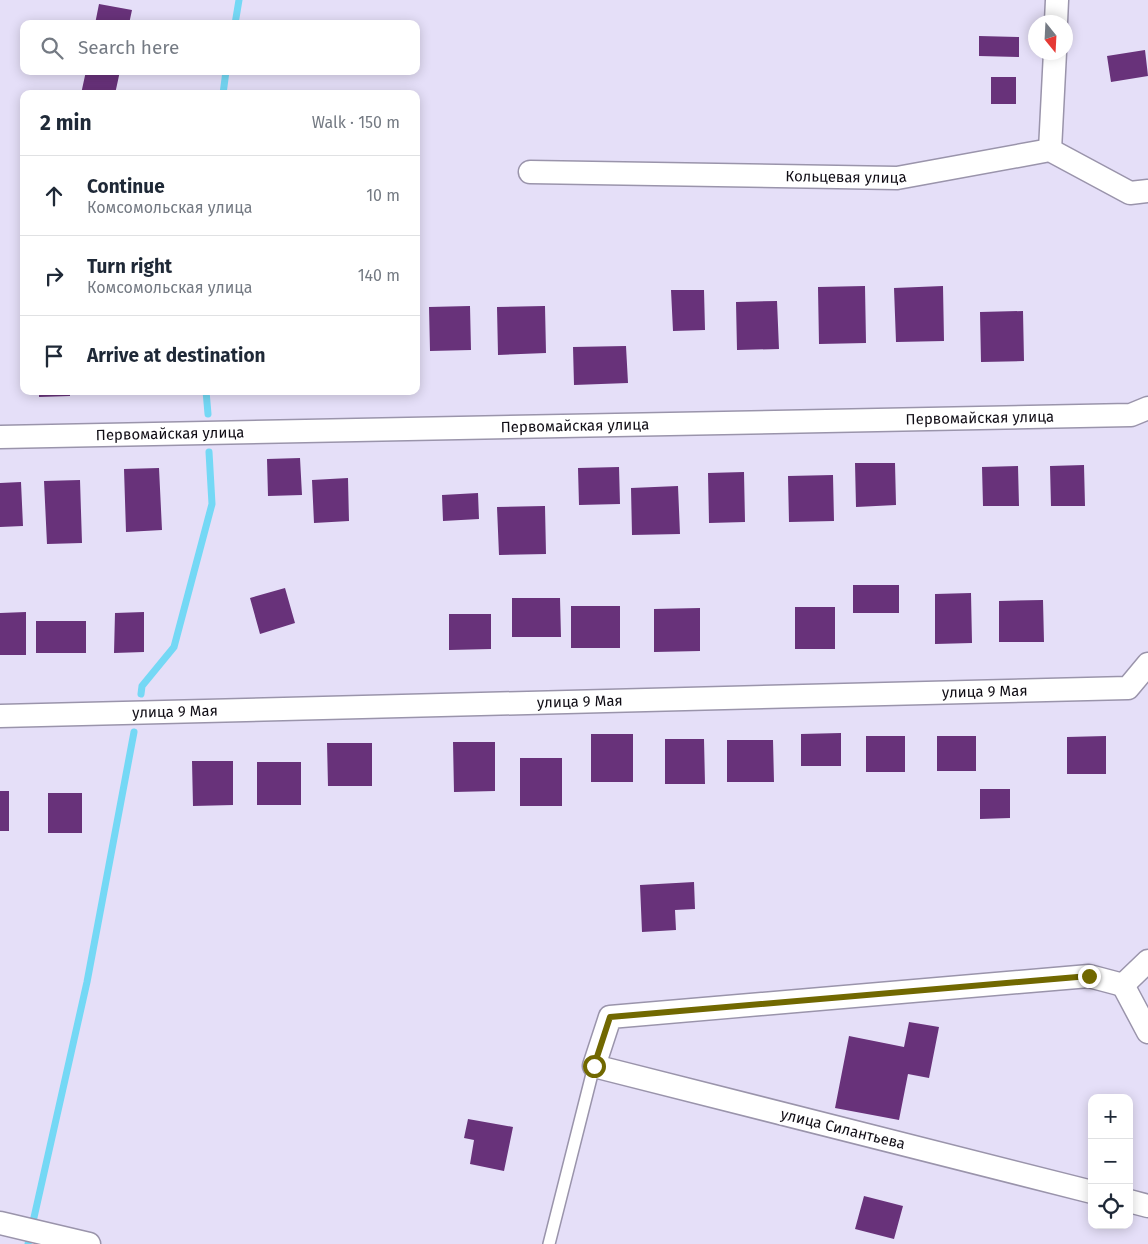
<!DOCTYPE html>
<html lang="en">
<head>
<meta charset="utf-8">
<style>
	:root { --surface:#fff; --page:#f2f2f3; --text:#1f2937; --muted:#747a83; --line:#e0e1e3 }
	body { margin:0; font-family:"Fira Sans",sans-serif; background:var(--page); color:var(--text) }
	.controls { position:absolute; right:15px; bottom:15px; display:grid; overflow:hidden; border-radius:10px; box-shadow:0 2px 12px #0003 }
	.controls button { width:45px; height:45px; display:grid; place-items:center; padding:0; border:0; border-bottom:1px solid var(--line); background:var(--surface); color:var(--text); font:25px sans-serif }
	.compass { position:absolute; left:1028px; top:15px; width:45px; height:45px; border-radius:50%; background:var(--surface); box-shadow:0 2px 12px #0003; rotate:162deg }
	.stop { position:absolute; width:15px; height:15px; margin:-11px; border:4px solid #716800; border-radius:50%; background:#fff }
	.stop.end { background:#716800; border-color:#fff; box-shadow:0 1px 5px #0008 }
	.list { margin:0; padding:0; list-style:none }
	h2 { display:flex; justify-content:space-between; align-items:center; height:65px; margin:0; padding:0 20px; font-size:21px }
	h2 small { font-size:16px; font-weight:400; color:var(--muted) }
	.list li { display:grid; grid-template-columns:32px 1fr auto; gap:15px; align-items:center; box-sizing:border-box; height:80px; padding:0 20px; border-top:1px solid var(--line) }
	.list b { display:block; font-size:19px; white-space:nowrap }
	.list p { margin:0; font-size:16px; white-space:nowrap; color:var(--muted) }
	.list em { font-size:16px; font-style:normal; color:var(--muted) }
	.icon { flex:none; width:28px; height:28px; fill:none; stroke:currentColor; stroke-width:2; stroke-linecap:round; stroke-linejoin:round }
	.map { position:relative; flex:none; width:1148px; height:1244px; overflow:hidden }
	.search { position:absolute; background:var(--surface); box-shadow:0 2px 12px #0003; left:20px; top:20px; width:400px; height:55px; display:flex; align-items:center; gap:12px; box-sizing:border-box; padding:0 18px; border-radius:10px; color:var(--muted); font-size:19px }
	.panel { position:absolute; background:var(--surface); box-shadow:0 2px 12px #0003; left:20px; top:90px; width:400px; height:305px; border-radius:10px }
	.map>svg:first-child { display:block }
</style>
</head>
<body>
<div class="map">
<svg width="1148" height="1244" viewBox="0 0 1148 1244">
	<rect width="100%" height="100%" fill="#e5dff8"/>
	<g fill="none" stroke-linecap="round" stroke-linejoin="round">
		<path stroke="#74d8f5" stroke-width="7" d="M235,24L239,0
			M223,94L226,71
			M206,391L208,414
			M141,694L142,686L174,647L212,504L209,452
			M28,1244L87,982L134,732"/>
	</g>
	<path fill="#68327a" d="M99,4L132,10L129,24H95Z
		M979,36L1019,37V57L979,56Z
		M1145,50L1148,76L1111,82L1107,56Z
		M86,71H120L115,94H81Z
		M991,77H1016V104H991Z
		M865,286L866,343L819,344L818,287Z
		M943,286L944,341L896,342L894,288Z
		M671,290H704L705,330L673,331Z
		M777,301L779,349L737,350L736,302Z
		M470,306L471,350L430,351L429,307Z
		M545,306L546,353L498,355L497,307Z
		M1023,311L1024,361L981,362L980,312Z
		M626,346L628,383L574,385L573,347Z
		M39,391H70V396L39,397Z
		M300,458L302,495L268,496L267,459Z
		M855,463H895L896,505L856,507Z
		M1084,465L1085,506H1051L1050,466Z
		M1018,466L1019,506H983L982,467Z
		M619,467L620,504L579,505L578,468Z
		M159,468L162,530L126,532L124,469Z
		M744,472L745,522L709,523L708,473Z
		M833,475L834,521L789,522L788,476Z
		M348,478L349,521L314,523L312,480Z
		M80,480L82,543L47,544L44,481Z
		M21,482L23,526L0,527V483Z
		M678,486L680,534L632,535L631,488Z
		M478,493L479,519L443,521L442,495Z
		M545,506L546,554L499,555L497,507Z
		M853,585H899V613H853Z
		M285,588L295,623L260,634L250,598Z
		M971,593L972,643L935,644V594Z
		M512,598H560L561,637H512Z
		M1043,600L1044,642H999V601Z
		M571,606H620V648H571Z
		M795,607H835V649H795Z
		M700,608V651L654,652V609Z
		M26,612V655H0V613Z
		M144,612V652L114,653L115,613Z
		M449,614H491V649L449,650Z
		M36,621H86V653H36Z
		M841,733V766H801V734Z
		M591,734H633V782H591Z
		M866,736H905V772H866Z
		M937,736H976V771H937Z
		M1106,736V774H1067V737Z
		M665,739H704L705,784H665Z
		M727,740H773L774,782H727Z
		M453,742H495V791L454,792Z
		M327,743H372V786H328Z
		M520,758H562V806H520Z
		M192,761H233V805L193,806Z
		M257,762H301V805H257Z
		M980,789H1010V818L980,819Z
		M0,791H9V831H0Z
		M48,793H82V833H48Z
		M694,882L695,909L675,910L676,930L642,932L640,885Z
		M909,1022L939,1027L929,1078L908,1074L899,1120L835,1108L849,1036L904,1047Z
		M468,1119L513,1127L504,1171L470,1164L474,1140L464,1138Z
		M864,1196L903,1206L894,1239L855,1229Z"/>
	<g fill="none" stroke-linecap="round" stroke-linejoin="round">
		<defs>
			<path id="service" d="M549,1244L594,1066"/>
			<g id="minor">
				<path d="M1056,22L1057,0"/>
				<path d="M1050,150L1055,52"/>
				<path id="s1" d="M530,172L897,178L1050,150L1130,193L1148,191"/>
				<path id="s2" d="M0,437L1131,415L1148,408"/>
				<path id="s3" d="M0,716L1128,688L1148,664"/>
				<path d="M1123,985L1148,1032"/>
				<path d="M1123,985L1148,961"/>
				<path d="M1092,1192L594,1066L610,1017L1089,976L1123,985"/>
				<path d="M1129,1201L1148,1206"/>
				<path d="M0,1223L89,1244"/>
			</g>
		</defs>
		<use href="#service" stroke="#9a94ab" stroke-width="14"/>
		<use href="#minor" stroke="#9a94ab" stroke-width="25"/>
		<use href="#service" stroke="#fff" stroke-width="11"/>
		<use href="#minor" stroke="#fff" stroke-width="22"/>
	</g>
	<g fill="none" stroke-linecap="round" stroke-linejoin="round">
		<path stroke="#716800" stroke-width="6" d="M594,1066L610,1017L1089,976"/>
	</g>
	<g text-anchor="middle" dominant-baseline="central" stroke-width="5" stroke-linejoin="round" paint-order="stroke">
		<g font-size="15" fill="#100d15" stroke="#fff">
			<text stroke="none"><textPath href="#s1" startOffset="316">Кольцевая улица</textPath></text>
			<text stroke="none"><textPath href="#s2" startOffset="980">Первомайская улица</textPath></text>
			<text stroke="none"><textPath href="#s2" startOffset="575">Первомайская улица</textPath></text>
			<text stroke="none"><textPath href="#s2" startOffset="170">Первомайская улица</textPath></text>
			<text stroke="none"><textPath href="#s3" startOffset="985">улица 9 Мая</textPath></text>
			<text stroke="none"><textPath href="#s3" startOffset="580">улица 9 Мая</textPath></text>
			<text stroke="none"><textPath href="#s3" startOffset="175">улица 9 Мая</textPath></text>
			<text transform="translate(843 1129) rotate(14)">улица Силантьева</text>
		</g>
	</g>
</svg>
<div class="controls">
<button>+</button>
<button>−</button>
<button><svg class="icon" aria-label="locate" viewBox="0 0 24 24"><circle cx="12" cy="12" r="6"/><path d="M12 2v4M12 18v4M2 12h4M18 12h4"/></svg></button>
</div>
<svg class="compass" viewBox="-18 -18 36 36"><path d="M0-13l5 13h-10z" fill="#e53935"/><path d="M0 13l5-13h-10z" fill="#747a83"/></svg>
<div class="stop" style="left:594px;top:1066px"></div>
<div class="stop end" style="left:1089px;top:976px"></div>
<div class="search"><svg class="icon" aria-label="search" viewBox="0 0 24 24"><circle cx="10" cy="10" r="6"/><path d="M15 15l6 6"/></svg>Search here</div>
<section class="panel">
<h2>2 min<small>Walk · 150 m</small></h2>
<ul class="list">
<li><svg class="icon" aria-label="ahead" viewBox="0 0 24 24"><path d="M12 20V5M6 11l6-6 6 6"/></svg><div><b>Continue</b><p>Комсомольская улица</p></div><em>10 m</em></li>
<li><svg class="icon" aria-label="right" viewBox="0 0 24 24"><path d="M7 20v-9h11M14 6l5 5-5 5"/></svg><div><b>Turn right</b><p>Комсомольская улица</p></div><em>140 m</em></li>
<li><svg class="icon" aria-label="arrive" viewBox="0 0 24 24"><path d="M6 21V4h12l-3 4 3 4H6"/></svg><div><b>Arrive at destination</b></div></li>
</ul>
</section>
</div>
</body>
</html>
